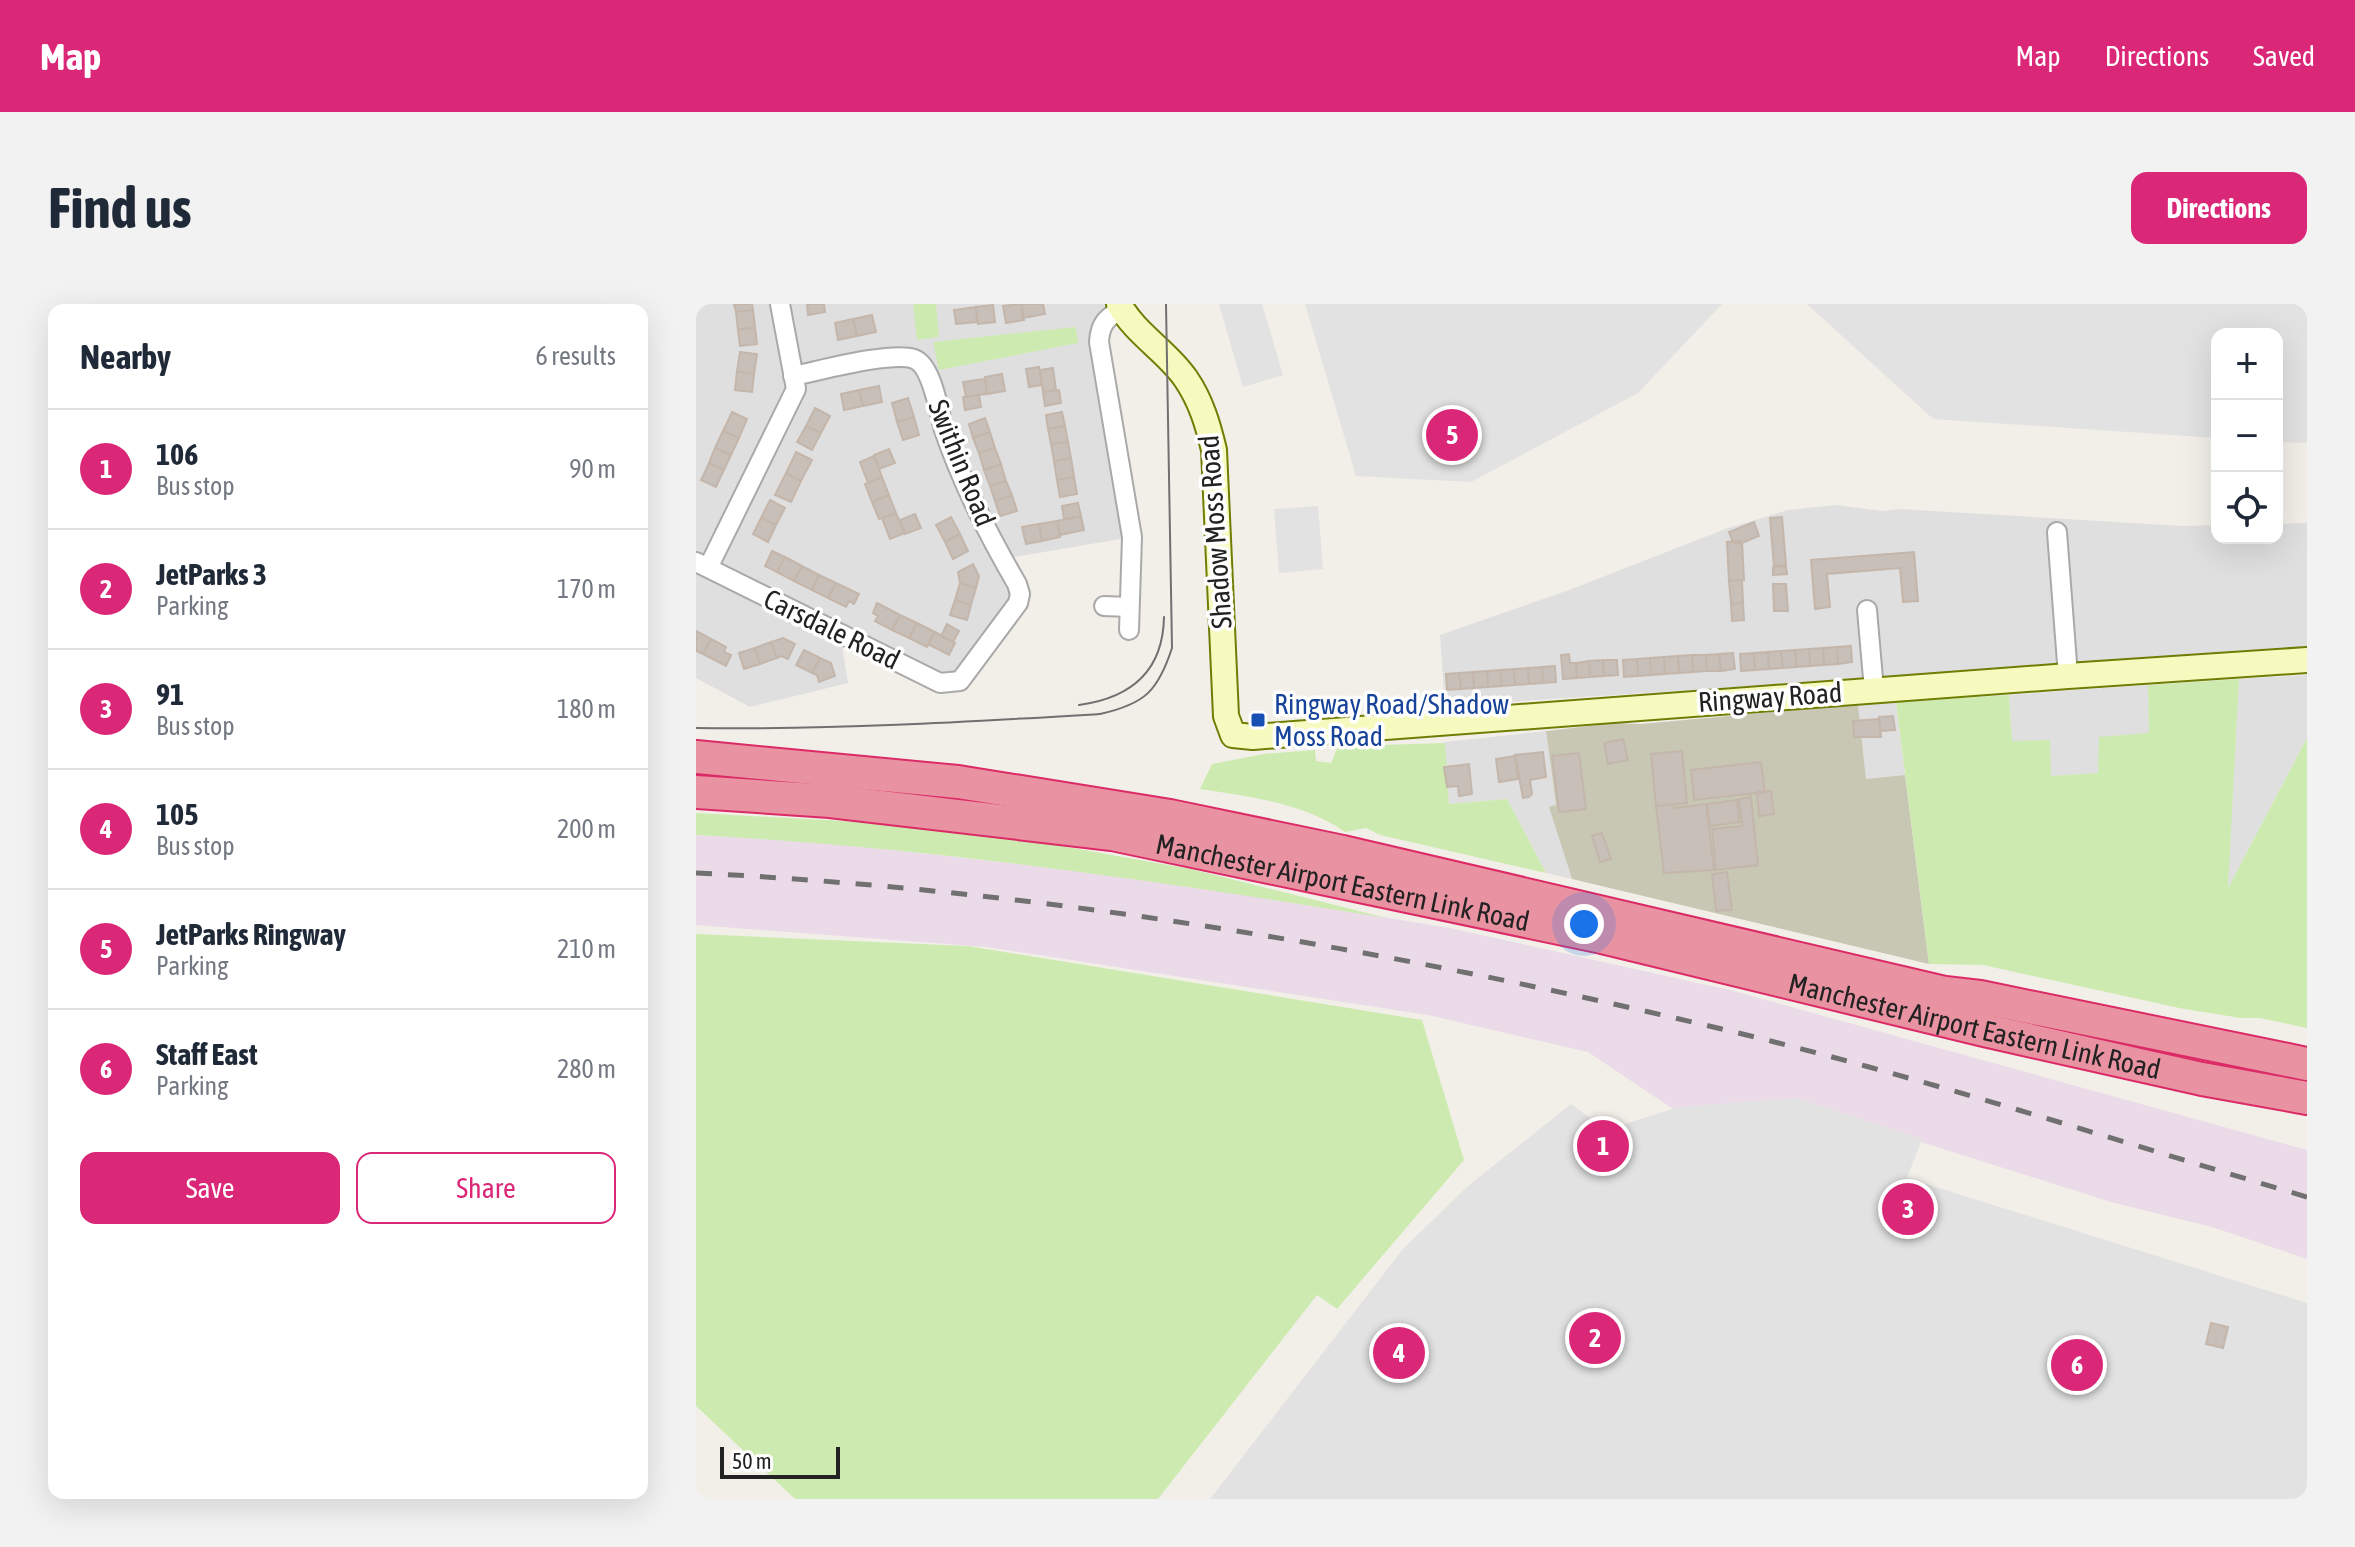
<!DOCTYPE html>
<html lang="en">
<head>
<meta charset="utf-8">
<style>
	:root { --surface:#fff; --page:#f2f2f3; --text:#1f2937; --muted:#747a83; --line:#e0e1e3; --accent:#db2777 }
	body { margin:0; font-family:"Asap Condensed",sans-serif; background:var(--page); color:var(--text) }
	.controls { position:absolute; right:24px; top:24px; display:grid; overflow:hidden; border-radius:16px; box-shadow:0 8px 32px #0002 }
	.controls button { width:72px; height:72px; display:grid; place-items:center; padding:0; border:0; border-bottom:2px solid var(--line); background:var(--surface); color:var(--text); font:40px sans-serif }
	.scale { position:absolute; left:24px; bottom:20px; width:120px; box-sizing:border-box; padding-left:8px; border:4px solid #222; border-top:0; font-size:22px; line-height:28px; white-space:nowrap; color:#222; -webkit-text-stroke:6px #fff; paint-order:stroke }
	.you { position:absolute; left:888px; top:620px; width:28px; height:28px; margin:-20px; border:6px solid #fff; border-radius:50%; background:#1a73e8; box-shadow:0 0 0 12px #1a73e833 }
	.badge { display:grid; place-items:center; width:52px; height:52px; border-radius:50%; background:var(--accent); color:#fff; font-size:26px; font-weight:700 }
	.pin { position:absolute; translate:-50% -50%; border:4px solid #fff; box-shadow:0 2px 8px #0006 }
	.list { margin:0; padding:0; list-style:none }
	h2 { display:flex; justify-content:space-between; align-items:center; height:104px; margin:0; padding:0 32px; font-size:34px }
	h2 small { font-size:26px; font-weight:400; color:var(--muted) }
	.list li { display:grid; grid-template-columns:52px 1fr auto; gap:24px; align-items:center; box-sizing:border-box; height:120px; padding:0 32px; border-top:2px solid var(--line) }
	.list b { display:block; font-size:30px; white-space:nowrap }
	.list p { margin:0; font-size:26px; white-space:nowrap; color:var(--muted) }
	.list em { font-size:26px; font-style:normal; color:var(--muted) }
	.actions { display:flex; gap:16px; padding:24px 32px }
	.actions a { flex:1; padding:18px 0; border:2px solid var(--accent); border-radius:16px; text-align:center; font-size:28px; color:var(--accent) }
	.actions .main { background:var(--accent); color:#fff }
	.icon { flex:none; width:44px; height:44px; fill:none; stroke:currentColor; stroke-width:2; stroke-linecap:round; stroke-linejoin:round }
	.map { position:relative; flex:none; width:1611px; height:1195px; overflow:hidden; border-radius:16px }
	header { display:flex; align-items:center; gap:48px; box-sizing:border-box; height:112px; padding:0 40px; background:var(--accent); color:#fff }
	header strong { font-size:38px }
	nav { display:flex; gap:44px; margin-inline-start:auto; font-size:28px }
	.intro { display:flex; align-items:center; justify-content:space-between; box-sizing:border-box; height:192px; padding:0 48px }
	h1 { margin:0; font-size:56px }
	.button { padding:20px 36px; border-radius:16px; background:var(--accent); color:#fff; font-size:28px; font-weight:700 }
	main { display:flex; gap:48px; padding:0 48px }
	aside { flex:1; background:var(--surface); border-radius:16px; box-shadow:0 8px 32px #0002 }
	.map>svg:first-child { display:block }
</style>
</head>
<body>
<header>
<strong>Map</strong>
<nav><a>Map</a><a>Directions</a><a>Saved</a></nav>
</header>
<div class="intro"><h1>Find us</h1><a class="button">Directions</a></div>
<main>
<aside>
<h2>Nearby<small>6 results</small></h2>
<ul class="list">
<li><span class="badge">1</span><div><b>106</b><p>Bus stop</p></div><em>90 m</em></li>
<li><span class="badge">2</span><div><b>JetParks 3</b><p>Parking</p></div><em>170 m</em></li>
<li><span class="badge">3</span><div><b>91</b><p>Bus stop</p></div><em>180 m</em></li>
<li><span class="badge">4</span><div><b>105</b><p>Bus stop</p></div><em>200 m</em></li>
<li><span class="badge">5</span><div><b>JetParks Ringway</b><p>Parking</p></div><em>210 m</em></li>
<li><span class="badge">6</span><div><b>Staff East</b><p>Parking</p></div><em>280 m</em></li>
</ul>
<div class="actions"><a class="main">Save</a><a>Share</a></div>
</aside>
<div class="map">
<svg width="1611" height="1195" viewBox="0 0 1611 1195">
	<rect width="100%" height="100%" fill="#f2efe9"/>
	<path fill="#e0dfdf" d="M0,0H423L408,17L436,233L307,255L324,290L255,380L144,330L152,379L54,403L0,374Z
		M1139,201L1186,207L1203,205L1486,222L1521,221V234H1581V220L1611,219V346L749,402L744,331L873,286L1032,224L1092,206Z
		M1611,371V434L1531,586L1543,375Z
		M1452,381L1454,429L1403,469L1355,472L1316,437L1313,391Z
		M1200,398L1209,471L1170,476L1162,400Z
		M850,427L860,502L854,504L876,575L850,569L811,495L753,500L751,493L749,438Z"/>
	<path fill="#ebdbe8" d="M0,531L126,538L455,575L754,624L1034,686L1611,846V955L1516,923L1415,898L1168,820L980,807L892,748L732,711L290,643L0,621Z"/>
	<path fill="#c7c7b4" d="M1162,400L1170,475L1209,471L1233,660L876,575L853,503L860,501L850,427L919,419L945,420Z"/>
	<path fill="#cdebb0" d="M217,0H240L243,33L221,36Z
		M380,23L382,39L243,66L237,38Z
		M1543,375L1532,584L1611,434V724L1564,714H1545L1488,705L1287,661L1233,660L1200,398L1313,391L1316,437L1354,436L1355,472L1402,469L1403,433L1453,429L1452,381Z
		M749,439L753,500L811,495L850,569L684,531L670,524L649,528C606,498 555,493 504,485L516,460L568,450L619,446L620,457L635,459L643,440L653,442Z
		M0,509L258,523L495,565L691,614C462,577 232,543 0,531Z
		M0,630L272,642L726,716L768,856L641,1005L621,991L462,1195H99L0,1102Z"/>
	<path fill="#e2e2e2" d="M523,0H566L587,71L547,83Z
		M609,0H1026L942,89L775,178L660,172Z
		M1111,0H1611V139L1581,138V30H1521V134L1237,115Z
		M622,202L627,265L583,269L578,205Z
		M1101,794L1226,835L1211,874L1611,999V1195H514L707,945L772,882L875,800L910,826L983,803Z"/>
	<path fill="#c7bfb8" stroke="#c4b6ab" stroke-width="2" d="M38,0H56L57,6L40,8Z
		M111,0H128L129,8L112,11Z
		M325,0H347L349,10L327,14Z
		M325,0L328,16L310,19L307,2Z
		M297,1L299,18L282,20L280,3Z
		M280,3L281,18L260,20L258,6Z
		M57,6L59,23L42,26L40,8Z
		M176,11L180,28L161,32L157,15Z
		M157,15L161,32L142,36L139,19Z
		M59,23L61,40L44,42L42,26Z
		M44,48L61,50L58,70L41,67Z
		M343,63L346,81L333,83L330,65Z
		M357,64L360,86L347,88L344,66Z
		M41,67L58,70L56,88L39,86Z
		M306,70L309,87L291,90L289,73Z
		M289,75L291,90L270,93L267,78Z
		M183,82L186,98L167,102L163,86Z
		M163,86L167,102L148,106L145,90Z
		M363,86L365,99L349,102L347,88Z
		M283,91L285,103L269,106L267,93Z
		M212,94L218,113L201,118L196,99Z
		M119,104L134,112L125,129L110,122Z
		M36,108L51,115L43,134L27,127Z
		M366,108L369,122L352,125L350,111Z
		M218,113L223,131L207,136L201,118Z
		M289,114L294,128L277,134L273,120Z
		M110,122L125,129L116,146L101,138Z
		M369,122L372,138L355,140L352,125Z
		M27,127L43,134L35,151L19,144Z
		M294,128L299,144L283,149L277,134Z
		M372,138L375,154L358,157L355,140Z
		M19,144L35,151L28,166L13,159Z
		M299,144L305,160L288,166L283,149Z
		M193,145L199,159L183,165L178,151Z
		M100,148L116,156L105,177L90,169Z
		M178,152L186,173L172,179L164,158Z
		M375,154L378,173L361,176L358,157Z
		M13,159L28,166L20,183L5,176Z
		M305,160L310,177L294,182L288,166Z
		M90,169L105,177L95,198L79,191Z
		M186,173L193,191L176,198L169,180Z
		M378,173L381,190L364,193L361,176Z
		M310,177L316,191L299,197L294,182Z
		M193,191L200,209L183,215L176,198Z
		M316,191L321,207L304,212L299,197Z
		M74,196L89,204L80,221L65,214Z
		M382,199L385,212L368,215L366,202Z
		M200,209L209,229L194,235L186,214Z
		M219,210L225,224L209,230L204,216Z
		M385,212L388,226L364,231L361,217Z
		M255,213L264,230L249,238L240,221Z
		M1086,213L1090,261L1078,262L1074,214Z
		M65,214L80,221L72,238L57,230Z
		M361,217L364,233L346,237L343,220Z
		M1058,218L1063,232L1046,239L1037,238L1033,228Z
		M343,220L346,237L330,240L326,223Z
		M264,230L272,247L257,255L249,238Z
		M1046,237L1048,276L1033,277L1031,238Z
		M76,247L89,253L81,268L69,262Z
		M1218,248L1222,297L1207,298L1204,264L1131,270L1134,303L1119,305L1115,256Z
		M89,253L106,262L98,277L81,268Z
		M277,260L283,272L280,284L264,279L262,268Z
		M106,262L123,271L116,286L98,277Z
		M1090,262L1091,270L1077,271V263Z
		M123,271L140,279L132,294L116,286Z
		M1046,276L1047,299L1035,300L1033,277Z
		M140,279L163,290L158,300L153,297L150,303L132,294Z
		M264,279L280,284L275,301L259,296Z
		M1077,280H1090L1092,307H1078Z
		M259,296L275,301L271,316L254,311Z
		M181,299L204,311L196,326L179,317L182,312L177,309Z
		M1047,299L1048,316L1036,317L1035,300Z
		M204,311L221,319L213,334L196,326Z
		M221,319L239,328L231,343L213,334Z
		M251,320L263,327L257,338L245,332Z
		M0,327L15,335L7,350L0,347Z
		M239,328L259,339L253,351L232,340Z
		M87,334L99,340L92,355L85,352L81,354L75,338Z
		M15,335L30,343L28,348L35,351L30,362L7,350Z
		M75,338L81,354L64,360L59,344Z
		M1155,342L1156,358L1142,360L1141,343Z
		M1141,343L1142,360L1128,361L1127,344Z
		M59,344L64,360L48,365L43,349Z
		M1127,344L1128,361L1114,362L1113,345Z
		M1113,345L1114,362L1101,363L1099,346Z
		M108,346L124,354L116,369L100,361Z
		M1099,346L1101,363L1087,364L1085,347Z
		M1085,347L1087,364L1073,365L1072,348Z
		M1072,348L1073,365L1059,366L1058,349Z
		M1037,349L1039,365L1025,367L1023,350Z
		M1058,349L1059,366L1045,367L1044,350Z
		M873,350L874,359H880L881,374L867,375L865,351Z
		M1023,350L1025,367H1011L1010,351Z
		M996,351L997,368L983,369L982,352Z
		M996,351H1010L1011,367L997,368Z
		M982,352L983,369L969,370L968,353Z
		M968,353L969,370L955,371L954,354Z
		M124,354L135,359L139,372L123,378L121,371L116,369Z
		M954,354L955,371L942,372L941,355Z
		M941,355L942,372L928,373L927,356Z
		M907,356H921L922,371L908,372Z
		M907,356L908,372L894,373L893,357Z
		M893,357L894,373L881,374L880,359Z
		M859,362L860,378L847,379L846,363Z
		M846,363L847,379L833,380L832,364Z
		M832,364L833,380L819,381L818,365Z
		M818,365L819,381L806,382L804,366Z
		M804,366L806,382L792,383L791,367Z
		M791,367L792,383L778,384L777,368Z
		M777,368L778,384L765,385L763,369Z
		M763,369L765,385L751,386L750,370Z
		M1197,412L1199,426L1184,427L1183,413Z
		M1183,415L1185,433H1158L1157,417Z
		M927,435L932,456L912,460L908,439Z
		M986,447L991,499L960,502L955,450Z
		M847,448L850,473L834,476L836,490L833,493L827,494L819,451Z
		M883,449L890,505L863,508L856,452Z
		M819,452L822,475L803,478L800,455Z
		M1065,458L1069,488L998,496L995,466Z
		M773,460L776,490L763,492L762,482L751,483L748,463Z
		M1075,487L1078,510L1063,512L1061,488Z
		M1055,493L1062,561L1020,566L1016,525L1046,522L1043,495Z
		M1041,496L1043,518L1014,522L1011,500Z
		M978,500V504L1010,500L1018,566L968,569L960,502Z
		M906,529L915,555L904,558L896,532Z
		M1031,568L1036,606L1020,607L1016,570Z
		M1515,1019L1532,1023L1527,1044L1510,1040Z"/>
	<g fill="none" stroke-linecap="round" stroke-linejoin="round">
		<defs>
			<path id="street" d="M426,5C410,14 404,20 403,38L436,233L433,326
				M1361,228L1372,372
				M0,258L244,379L264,377L322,299L324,290L321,280C293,232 266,179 248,126C243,108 236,61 218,55C195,47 123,67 97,72
				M12,264L100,85L84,0
				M408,302L433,303
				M1171,306L1178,386"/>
			<path id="secondary" d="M423,0C439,30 472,48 490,75C505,97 512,121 518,146L530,412L537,431L557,433L1372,372L1611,356"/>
			<g id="highway">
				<path d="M0,453L262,478L474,512L647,548L1249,689L1284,693L1611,760"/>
				<path id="s1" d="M0,488L134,497L416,530L906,633L1288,726L1506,775L1611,794"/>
			</g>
		</defs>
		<use href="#street" stroke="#a9a9a9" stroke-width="22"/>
		<use href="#secondary" stroke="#707d05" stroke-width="28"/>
		<use href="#highway" stroke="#dc2a67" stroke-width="36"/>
		<use href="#street" stroke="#fff" stroke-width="18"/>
		<use href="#secondary" stroke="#f7fabf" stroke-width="24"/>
		<use href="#highway" stroke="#e892a2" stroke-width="32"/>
		<path stroke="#707070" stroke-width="2" d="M383,401C434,394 467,368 468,313
			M0,424C135,426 269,418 404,410C449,400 462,387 476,344L470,0"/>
		<path stroke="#707070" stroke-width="5" stroke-dasharray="16 16" stroke-linecap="butt" d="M0,569C347,586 692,645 1030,726C1226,773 1418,836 1611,893"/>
	</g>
	<rect fill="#1a4fb4" stroke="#fff" stroke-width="3" x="554" y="408" width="16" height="16" rx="4"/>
	<g text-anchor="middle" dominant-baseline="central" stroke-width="7" stroke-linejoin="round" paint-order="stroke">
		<g font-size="28" fill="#222" stroke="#fff">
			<text transform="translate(266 159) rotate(68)">Swithin Road</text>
			<text transform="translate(519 228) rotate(-94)">Shadow Moss Road</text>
			<text transform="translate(136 325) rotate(26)">Carsdale Road</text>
			<text transform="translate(1074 393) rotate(-4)">Ringway Road</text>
			<text stroke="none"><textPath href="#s1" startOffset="654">Manchester Airport Eastern Link Road</textPath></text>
			<text stroke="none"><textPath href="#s1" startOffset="1302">Manchester Airport Eastern Link Road</textPath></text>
		</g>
		<g font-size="28" fill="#164399" stroke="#fff" text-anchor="start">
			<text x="578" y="400">Ringway Road/Shadow<tspan x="578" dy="32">Moss Road</tspan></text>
		</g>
	</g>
</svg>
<div class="controls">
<button>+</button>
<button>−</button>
<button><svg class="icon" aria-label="locate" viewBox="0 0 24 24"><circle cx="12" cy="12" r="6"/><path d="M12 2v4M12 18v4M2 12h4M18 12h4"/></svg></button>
</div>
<div class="scale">50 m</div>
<div class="you"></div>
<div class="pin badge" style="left:907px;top:842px">1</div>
<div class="pin badge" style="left:899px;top:1034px">2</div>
<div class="pin badge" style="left:1212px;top:905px">3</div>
<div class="pin badge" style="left:703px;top:1049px">4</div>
<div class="pin badge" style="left:756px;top:131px">5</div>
<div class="pin badge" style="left:1381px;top:1061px">6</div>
</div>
</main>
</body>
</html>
